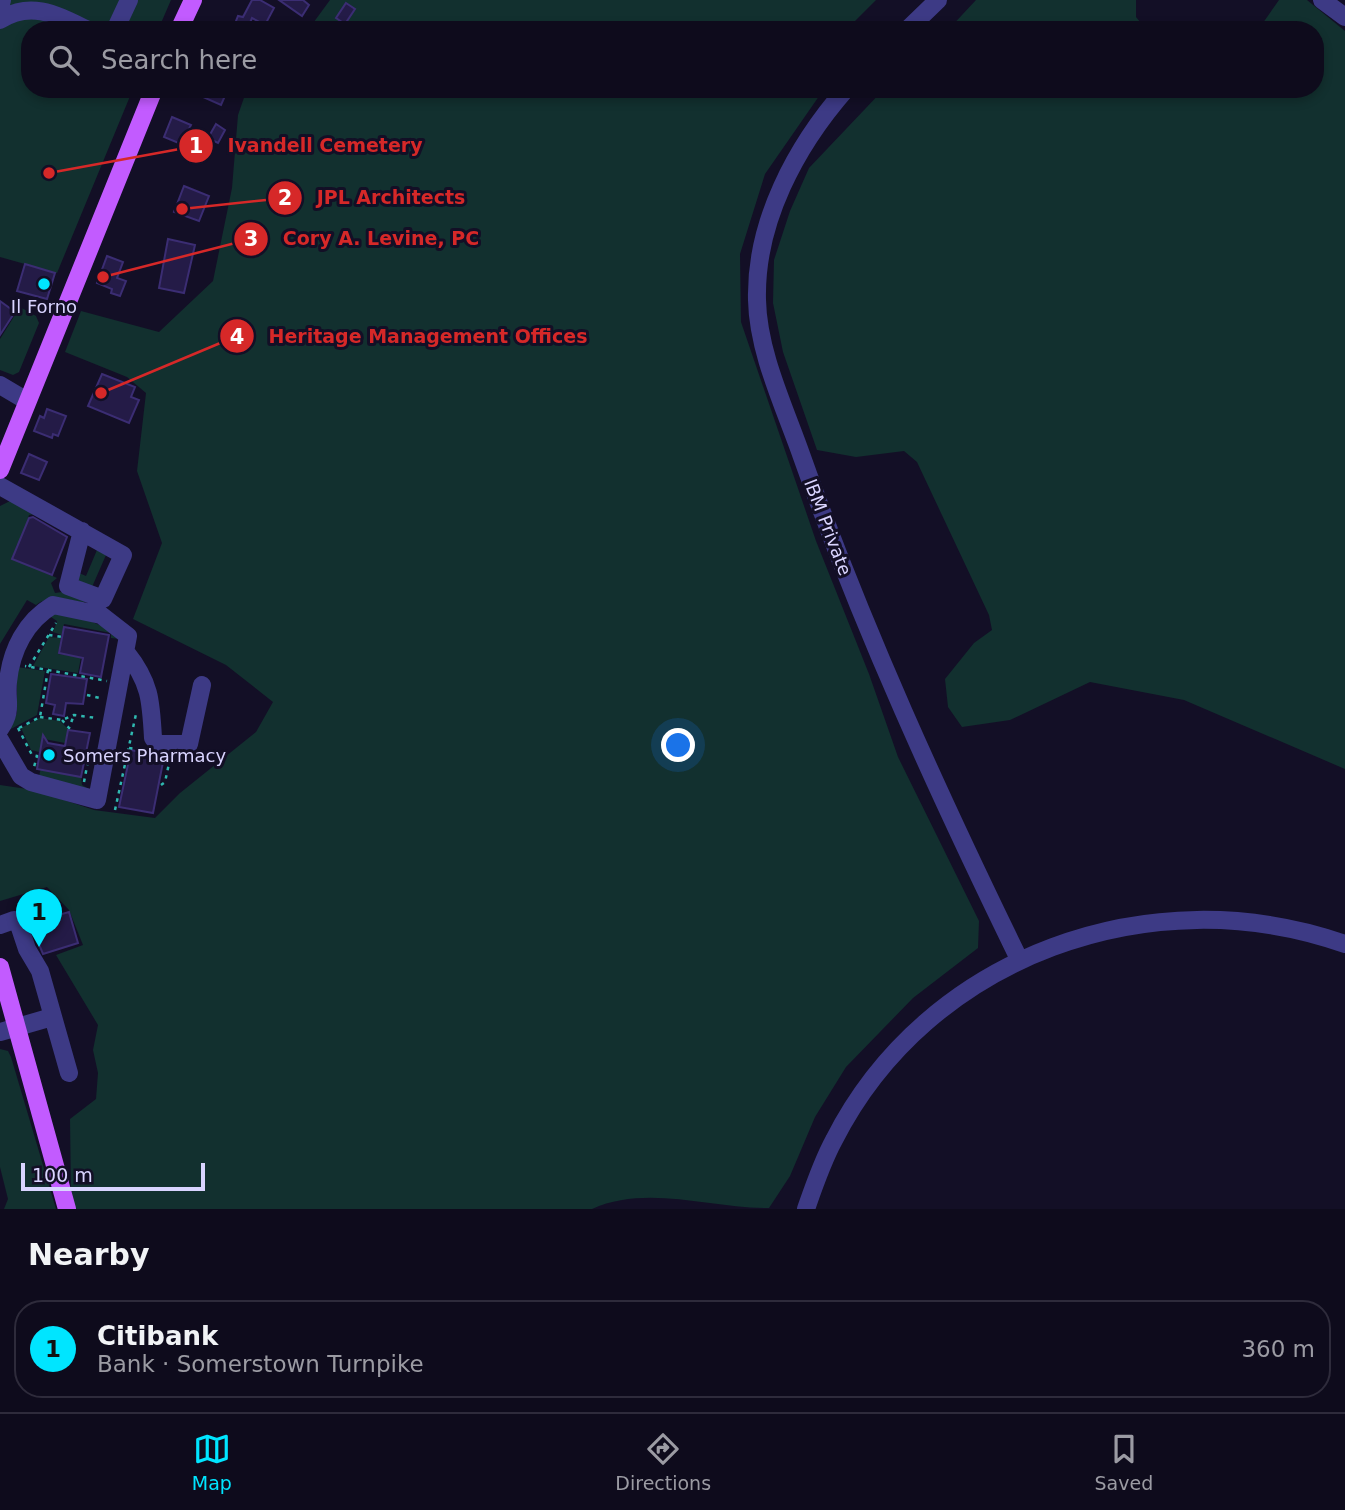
<!DOCTYPE html>
<html lang="en">
<head>
<meta charset="utf-8">
<style>
	:root { --surface:#0e0b1c; --page:#171425; --text:#f1f3f6; --muted:#9b9ba3; --line:#2e2b3b; --accent:#00e5ff }
	body { margin:0; font-family:"DejaVu Sans",sans-serif; background:var(--page); color:var(--text) }
	.scale { position:absolute; left:21px; bottom:18px; width:184px; box-sizing:border-box; padding-left:7px; border:4px solid #d9d4ff; border-top:0; font-size:19px; line-height:24px; white-space:nowrap; color:#d9d4ff; -webkit-text-stroke:5px #130f26; paint-order:stroke }
	.you { position:absolute; left:679px; top:746px; width:24px; height:24px; margin:-18px; border:5px solid #fff; border-radius:50%; background:#1a73e8; box-shadow:0 0 0 10px #1a73e833 }
	.badge { display:grid; place-items:center; width:46px; height:46px; border-radius:50%; background:var(--accent); color:#111; font-size:23px; font-weight:700 }
	.pin { position:absolute; translate:-50% -58px; filter:drop-shadow(0 2px 4px #0008) }
	.pin::after { content:''; position:absolute; top:37px; width:24px; height:21px; background:inherit; clip-path:polygon(0 0,100% 0,50% 100%) }
	.list { margin:0; padding:0; list-style:none }
	h2 { display:flex; justify-content:space-between; align-items:center; height:91px; margin:0; padding:0 28px; font-size:30px }
	h2 small { font-size:23px; font-weight:400; color:var(--muted) }
	.list li { display:grid; grid-template-columns:46px 1fr auto; gap:21px; align-items:center; box-sizing:border-box; height:98px; margin:0 14px 14px; padding:0 14px; border:2px solid var(--line); border-radius:28px }
	.list b { display:block; font-size:26px; white-space:nowrap }
	.list p { margin:0; font-size:23px; white-space:nowrap; color:var(--muted) }
	.list em { font-size:23px; font-style:normal; color:var(--muted) }
	.icon { flex:none; width:38px; height:38px; fill:none; stroke:currentColor; stroke-width:2; stroke-linecap:round; stroke-linejoin:round }
	.map { position:relative; flex:none; width:1345px; height:1209px; overflow:hidden }
	.search { position:absolute; background:var(--surface); box-shadow:0 4px 10px #0003; left:21px; right:21px; top:21px; height:77px; display:flex; align-items:center; gap:18px; box-sizing:border-box; padding:0 24px; border-radius:28px; color:var(--muted); font-size:26px }
	.sheet { height:203px; background:var(--surface) }
	nav { display:flex; justify-content:space-around; align-items:center; box-sizing:border-box; height:98px; border-top:2px solid var(--line); background:var(--surface); font-size:19px; color:var(--muted) }
	nav a { display:grid; justify-items:center; gap:4px }
	nav .on { color:var(--accent) }
	.map>svg:first-child { display:block }
</style>
</head>
<body>
<div class="map">
<svg width="1345" height="1209" viewBox="0 0 1345 1209">
	<rect width="100%" height="100%" fill="#130f26"/>
	<path fill="#12302f" d="M0,0H171L158,30H30V89H133L57,273L0,257Z
		M330,0H876L846,30H308Z
		M976,0H1136V17L1147,30H948Z
		M1279,0H1307L1345,31V769L1184,700L1090,682L1010,720L962,727L948,707L945,679L974,643L992,630L989,615L917,462L904,451L856,457L817,450L783,352L773,303L774,260L790,211L809,168L884,89H1315V30H1258Z
		M247,89H824L765,174L740,254L741,322L816,541L869,674L898,757L979,921L978,948L913,998L846,1067L815,1117L790,1176L769,1208C712,1209 648,1184 592,1209H74L71,1192L70,1119L96,1099L98,1073L93,1050L98,1025L56,955L83,945L69,910L47,887L0,901V785L34,790L94,810L155,818L180,793L256,732L273,702L226,665L133,619L162,543L137,471L146,393L127,377L65,352L81,311L159,332L213,281L232,188L238,115Z
		M20,307L36,316L39,323L19,372L13,375L0,370V339Z
		M12,500L35,514L29,515L21,546L17,545L12,558L57,578L51,583L55,593L62,592L85,600L84,603C67,599 50,594 36,605L27,600L0,644V506Z
		M97,550L106,555L92,587L78,582L79,573L86,576Z
		M51,613C79,616 99,621 121,639L111,638V633L64,624L62,635L53,632L57,621L48,615Z
		M49,637L61,638L58,654L81,657L78,673L33,666Z
		M17,667L45,671L37,715L9,730L17,713Z
		M39,718L60,721L68,729L65,743L44,739L39,752L31,750L21,728Z
		M41,768L81,777L82,785L92,791L39,776Z
		M0,1049L8,1051L11,1057L56,1209H4L8,1199L0,1167Z"/>
	<path fill="#241b47" stroke="#3b2d73" stroke-width="2" d="M252,0H260L274,8L265,25L252,18L247,30L234,26L238,16L243,17Z
		M279,0H303L309,5L302,16Z
		M346,3L355,9L345,24L336,18Z
		M206,89H228L221,105L203,97Z
		M172,117L191,125L181,144L164,137Z
		M216,124L225,130L218,143L208,138Z
		M184,186L209,196L199,221L174,212Z
		M168,239L195,245L184,293L159,288Z
		M107,256L123,262L117,278L126,281L120,296L111,293L112,289L97,283Z
		M25,264L55,273L47,299L17,291Z
		M0,301L15,312L0,335Z
		M102,374L135,387L131,397L139,400L129,423L88,406Z
		M47,409L66,416L58,436L53,434L52,438L34,431L40,416L44,418Z
		M29,454L47,462L39,480L21,473Z
		M33,517L67,537L52,575L12,559L29,518Z
		M64,627L109,635L101,677L80,673L83,658L59,653Z
		M51,674L87,679L83,704L66,703L64,716L53,714L55,705L46,703Z
		M68,730L90,733L81,777L37,769L43,735L48,743L65,746Z
		M131,750L164,757L153,813L119,807Z
		M69,912L78,943L43,954L30,923Z"/>
	<g fill="none" stroke-linecap="round" stroke-linejoin="round">
		<path stroke="#2fb8b0" stroke-width="2.5" stroke-dasharray="3.5 5" stroke-linecap="butt" d="M49,635L62,637
			M29,667L56,623
			M48,670L107,681
			M87,695L100,698
			M40,717L62,720L74,715L96,718
			M62,720L69,728L74,715
			M18,728L32,755L37,756L34,767
			M19,728L40,717L48,670L25,666
			M129,748L143,750
			M84,782L88,761
			M161,785L165,782L170,759
			M115,810L136,714"/>
		<path stroke="#3d3a85" stroke-width="18" d="M1322,0L1345,17
			M0,8L2,0
			M0,20C31,0 57,15 88,30
			M115,30L129,0
			M907,30L938,0
			M846,89C796,146 755,222 757,300C758,353 785,408 802,457C863,629 939,795 1019,959
			M0,385L27,401
			M0,486L123,555L103,599L68,586L82,531
			M126,652C150,682 151,700 153,738L158,744H189L202,685
			M0,729C13,710 6,703 8,682C11,650 26,621 53,605L101,615L128,636L97,800L31,782L21,776L0,740
			M0,925L14,920L18,922L27,949L40,971L69,1073
			M0,1032L52,1017
			M806,1209C814,1186 822,1162 834,1140C928,955 1152,876 1345,944"/>
		<path stroke="#c25bff" stroke-width="18" d="M179,30L193,0
			M0,470L154,89
			M0,967L67,1209"/>
	</g>
	<g fill="#00e5ff" stroke="#130f26" stroke-width="2.5">
		<circle cx="44" cy="284" r="7"/>
		<circle cx="49" cy="755" r="7"/>
	</g>
	<g text-anchor="middle" dominant-baseline="central" stroke-width="6" stroke-linejoin="round" paint-order="stroke">
		<g font-size="18" fill="#d9d4ff" stroke="#130f26">
			<text x="44" y="306">Il Forno</text>
			<text x="63" y="755" text-anchor="start">Somers Pharmacy</text>
		</g>
		<g font-size="18" fill="#d9d4ff" stroke="#130f26">
			<text transform="translate(828 527) rotate(69)">IBM Private</text>
		</g>
	</g>
	<path fill="none" stroke="#d62828" stroke-width="2.5" d="M49 173L196 146M182 209L285 198M103 277L251 239M101 393L237 336"/>
	<g fill="#d62828" stroke="#130f26" stroke-width="2.5">
		<circle cx="49" cy="173" r="7"/>
		<circle cx="182" cy="209" r="7"/>
		<circle cx="103" cy="277" r="7"/>
		<circle cx="101" cy="393" r="7"/>
		<circle cx="196" cy="146" r="18"/>
		<circle cx="285" cy="198" r="18"/>
		<circle cx="251" cy="239" r="18"/>
		<circle cx="237" cy="336" r="18"/>
	</g>
	<g font-size="21" text-anchor="middle" font-weight="bold" fill="#fff">
		<text x="196" y="153">1</text>
		<text x="285" y="205">2</text>
		<text x="251" y="246">3</text>
		<text x="237" y="344">4</text>
	</g>
	<g font-size="19" text-anchor="middle" font-weight="bold" fill="#d62828" stroke="#130f26" stroke-width="6" stroke-linejoin="round" paint-order="stroke">
		<text x="325" y="152">Ivandell Cemetery</text>
		<text x="391" y="204">JPL Architects</text>
		<text x="381" y="245">Cory A. Levine, PC</text>
		<text x="428" y="343">Heritage Management Offices</text>
	</g>
</svg>
<div class="scale">100 m</div>
<div class="you"></div>
<div class="pin badge" style="left:39px;top:947px">1</div>
<div class="search"><svg class="icon" aria-label="search" viewBox="0 0 24 24"><circle cx="10" cy="10" r="6"/><path d="M15 15l6 6"/></svg>Search here</div>
</div>
<section class="sheet">
<h2>Nearby<small></small></h2>
<ul class="list">
<li><span class="badge">1</span><div><b>Citibank</b><p>Bank · Somerstown Turnpike</p></div><em>360 m</em></li>
</ul>
</section>
<nav>
<a class="on"><svg class="icon" aria-label="map" viewBox="0 0 24 24"><path d="M3 6l6-2 6 2 6-2v14l-6 2-6-2-6 2zM9 4v14M15 6v14"/></svg>Map</a>
<a><svg class="icon" aria-label="directions" viewBox="0 0 24 24"><path d="M12 3l9 9-9 9-9-9zM9 14v-3h6M13 9l2 2-2 2"/></svg>Directions</a>
<a><svg class="icon" aria-label="saved" viewBox="0 0 24 24"><path d="M7 4h10v16l-5-4-5 4z"/></svg>Saved</a>
</nav>
</body>
</html>
